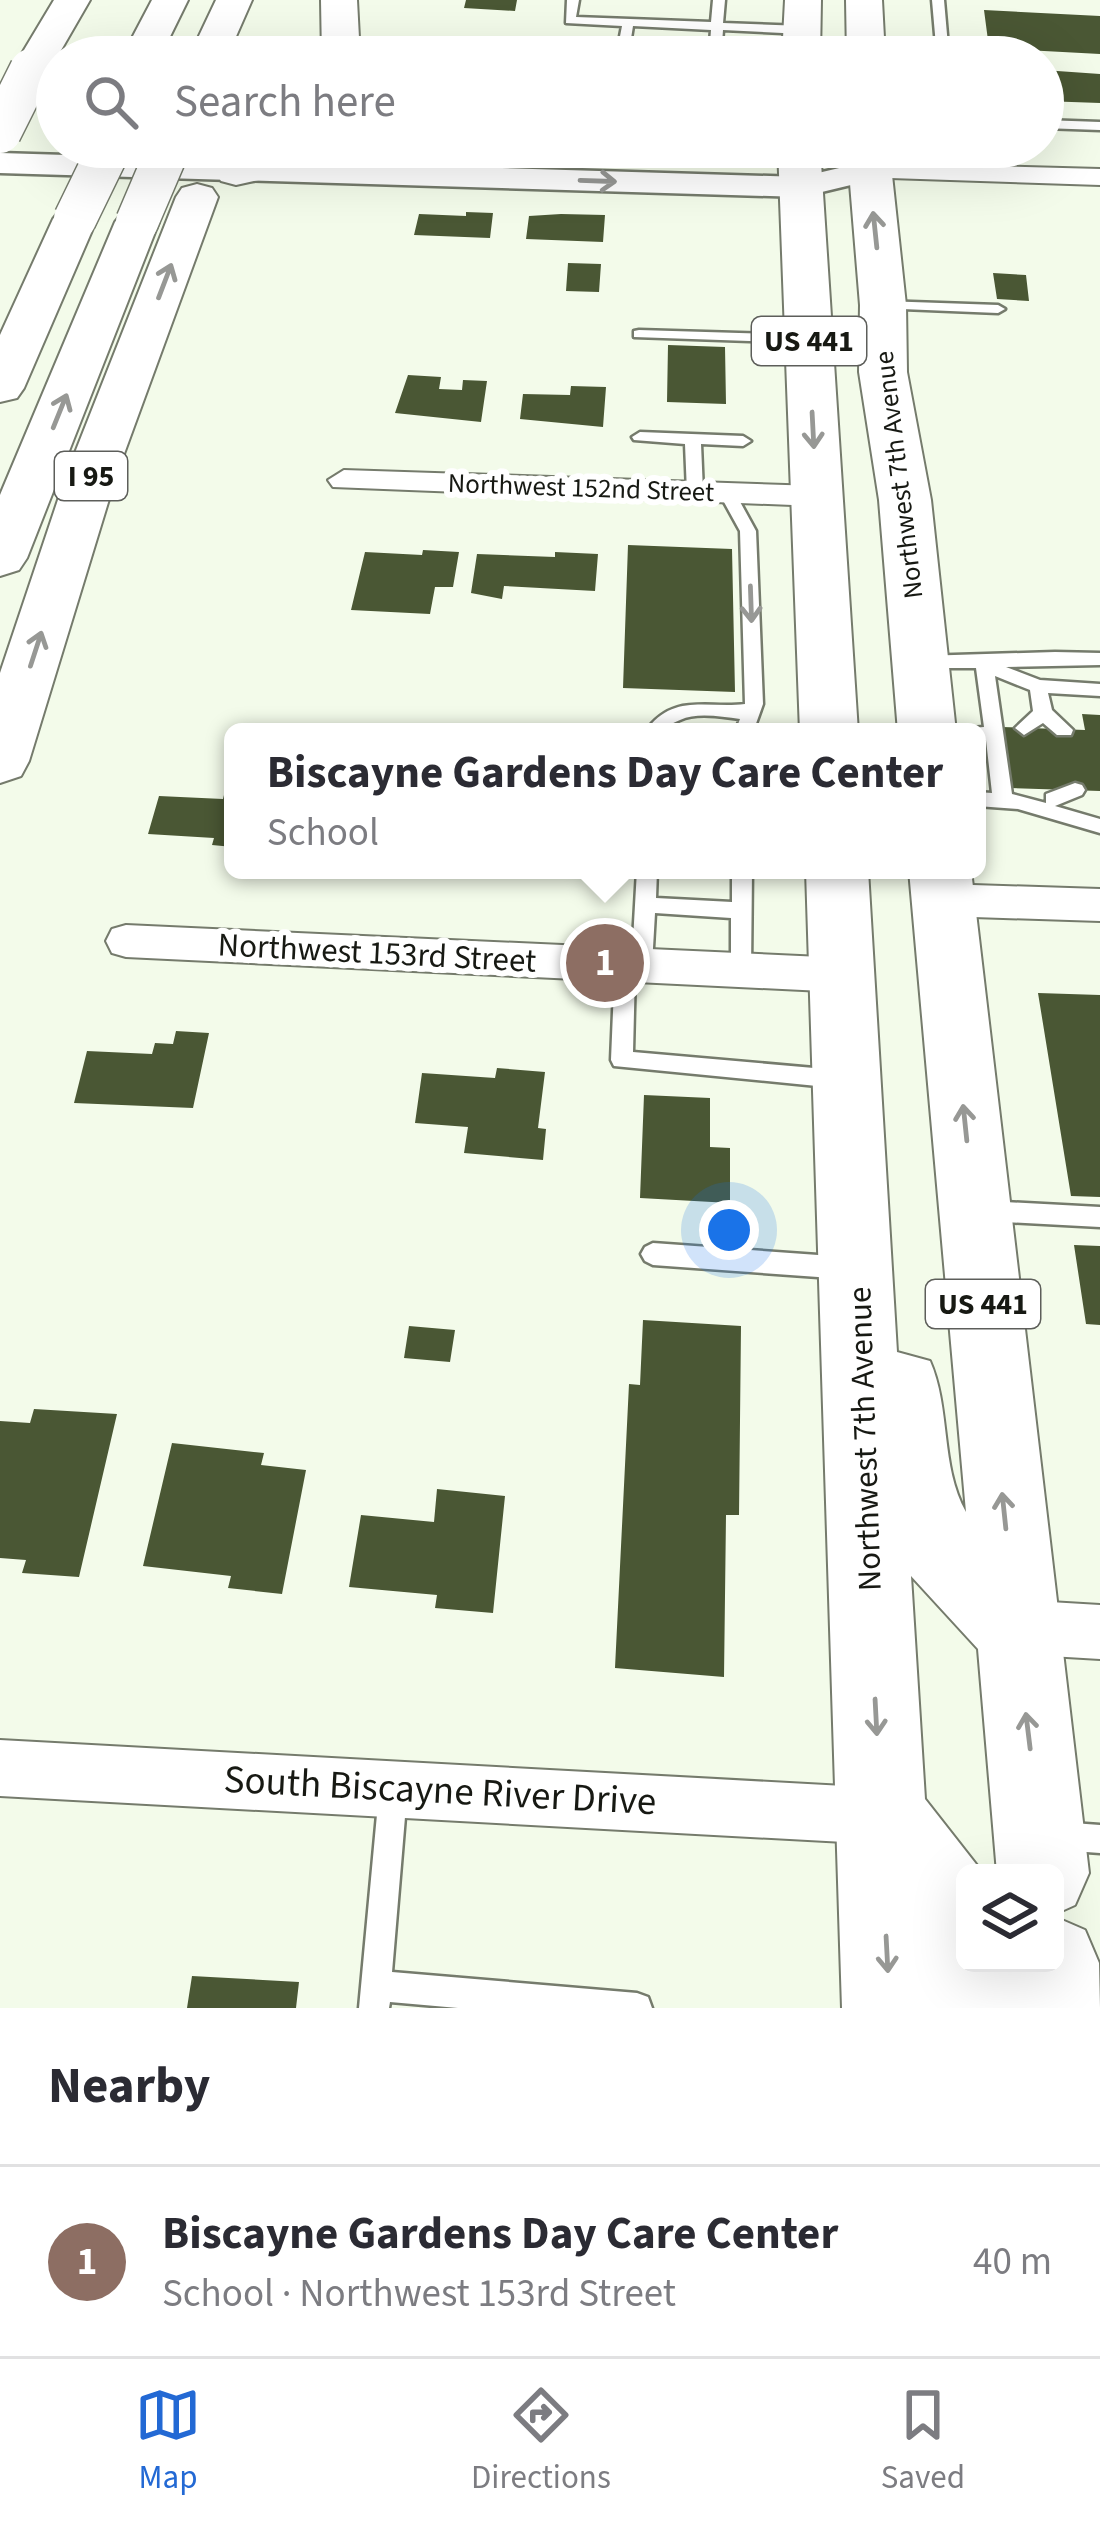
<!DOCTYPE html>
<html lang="en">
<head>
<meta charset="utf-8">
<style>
	:root { --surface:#fff; --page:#f2f2f3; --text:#2b2b33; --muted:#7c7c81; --line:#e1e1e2; --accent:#2369d4 }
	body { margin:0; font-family:"Source Sans 3",sans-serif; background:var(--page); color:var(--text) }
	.controls { position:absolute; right:36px; bottom:36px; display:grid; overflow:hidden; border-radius:18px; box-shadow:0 12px 48px #0002 }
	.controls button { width:108px; height:108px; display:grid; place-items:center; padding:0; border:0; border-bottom:3px solid var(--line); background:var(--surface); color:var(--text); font:60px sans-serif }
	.you { position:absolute; left:729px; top:1230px; width:42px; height:42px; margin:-30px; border:9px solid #fff; border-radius:50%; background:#1a73e8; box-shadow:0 0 0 18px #1a73e833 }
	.badge { display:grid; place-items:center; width:78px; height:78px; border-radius:50%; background:var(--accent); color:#fff; font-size:39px; font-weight:700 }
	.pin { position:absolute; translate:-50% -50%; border:6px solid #fff; box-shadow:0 3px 12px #0006 }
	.popup { position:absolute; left:224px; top:723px; width:762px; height:156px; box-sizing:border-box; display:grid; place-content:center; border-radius:18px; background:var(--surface); filter:drop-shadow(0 3px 9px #0005); font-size:39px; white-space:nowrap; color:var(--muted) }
	.popup b { font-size:45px; color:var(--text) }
	.popup::after { content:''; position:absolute; left:50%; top:100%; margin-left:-24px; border:24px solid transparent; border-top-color:var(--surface) }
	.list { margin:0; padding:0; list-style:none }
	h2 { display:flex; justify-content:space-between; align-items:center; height:156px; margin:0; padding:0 48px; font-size:51px }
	h2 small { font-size:39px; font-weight:400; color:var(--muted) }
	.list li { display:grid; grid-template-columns:78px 1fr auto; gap:36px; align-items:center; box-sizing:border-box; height:192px; padding:0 48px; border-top:3px solid var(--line) }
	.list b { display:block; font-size:45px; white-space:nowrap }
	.list p { margin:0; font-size:39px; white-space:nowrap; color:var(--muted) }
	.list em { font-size:39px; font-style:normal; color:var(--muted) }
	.icon { flex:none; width:66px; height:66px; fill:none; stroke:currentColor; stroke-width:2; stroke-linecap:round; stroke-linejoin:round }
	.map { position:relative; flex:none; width:1100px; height:2008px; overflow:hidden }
	.search { position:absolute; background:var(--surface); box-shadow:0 12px 48px #0002; left:36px; right:36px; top:36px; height:132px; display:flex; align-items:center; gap:30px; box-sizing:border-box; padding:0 42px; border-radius:66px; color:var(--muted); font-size:45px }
	.sheet { height:348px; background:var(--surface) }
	nav { display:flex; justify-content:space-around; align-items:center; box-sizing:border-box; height:168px; border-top:3px solid var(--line); background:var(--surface); font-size:33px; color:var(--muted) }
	nav a { display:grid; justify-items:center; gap:6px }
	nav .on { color:var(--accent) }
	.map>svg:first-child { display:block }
</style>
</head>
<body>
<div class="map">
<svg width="1100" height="2008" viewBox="0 0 1100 2008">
	<rect width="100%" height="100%" fill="#f3fbea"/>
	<path fill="#4a5734" d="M466,0H517L515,11L464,8Z
		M984,10L1100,16V54L989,48Z
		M1043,70L1100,74V103L1043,101Z
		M466,212L493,213L490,238L414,235L419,214L466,216Z
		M561,214L605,215L603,242L526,239L529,216Z
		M568,263L601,264L599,292L566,291Z
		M993,273L1026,275L1029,301L997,299Z
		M668,345L725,347L726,404L667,402Z
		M408,375L441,377L439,389L462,390L463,380L487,381L481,422L395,413Z
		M571,386L606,387L603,427L520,419L523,394L570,395Z
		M628,545L732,549L735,692L623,688Z
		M423,550L459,552L453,587H435L430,614L351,610L365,552L422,555Z
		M555,552L598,554L595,591L504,586L502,599L471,593L477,554L555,557Z
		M1082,714L1100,715V791L1010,788L1002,727L1085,730Z
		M231,767L233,847L212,845L214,838L148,834L159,796L223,799Z
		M1038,993L1100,995V1197L1071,1196Z
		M176,1031L209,1033L193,1108L74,1103L87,1051L152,1054L155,1043L173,1044Z
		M497,1068L545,1072L538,1128L546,1129L543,1160L464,1153L468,1127L415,1123L422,1073L495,1078Z
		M644,1095L710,1098V1147L730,1148V1203L640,1198Z
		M1074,1245L1100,1246V1325L1086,1324Z
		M643,1320L741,1326L739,1515H726L724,1677L615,1668L629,1384L640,1385Z
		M409,1326L455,1330L450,1362L404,1358Z
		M34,1409L117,1414L79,1577L22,1573L26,1560L0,1558V1421L30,1423Z
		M172,1443L264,1453L261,1465L306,1470L282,1594L228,1588L231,1576L143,1566Z
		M437,1489L505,1496L493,1613L435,1608L437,1595L349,1587L361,1515L434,1522Z
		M192,1976L299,1982L296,2008H187Z"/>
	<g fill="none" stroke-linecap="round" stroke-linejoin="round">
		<defs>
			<path id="service" d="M567,0H579L576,17L711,22L713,0H725L723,23L803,26L809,30L803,34L723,30L721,57H709L711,30L633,26L628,57H616L622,26L566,23Z
				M932,0H944L948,46L942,50L936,46Z
				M1043,120L1100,122V130L1043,128Z
				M600,147H614V148L607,152Z
				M883,301L998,305L1005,309L998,313L878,308L876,305Z
				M639,330L809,335L816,339L809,343L634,337V331Z
				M640,432L743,436L751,441L743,446L701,444L703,492L695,497L687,492L685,444L634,440L632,437Z
				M727,488L733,489L756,531L763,704L753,732H735L740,719C721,717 698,712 680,720C660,728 671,732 645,732C673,692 707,709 745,704L740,531L719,493Z
				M1055,652L1100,653V665L1006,667L1040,680L1100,684V696L1048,693L1052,710L1073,730L1071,735H1057L1043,723L1024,735L1015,728L1033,711L1030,690L995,676L1012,794L1046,803V794L1075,783L1082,785L1085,790L1082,795L1055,806L1100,819V833L1018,809L977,806V792L992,793L986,740H977V732H968L970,728L984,727L976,668H922L913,662L922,656Z
				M637,870H657L656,898L732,902V870H752L751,970L748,976H734L731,970V918L655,913L652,965L649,971H635L633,1052L837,1070L845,1073L848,1079L845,1085L837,1088L614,1066L611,1060L615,964L618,958H632Z
				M987,1201L1100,1207V1227L987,1221L979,1218L976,1211L979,1204Z
				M653,1243L846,1257L854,1260L858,1268L854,1276L846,1279L653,1265L645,1261L641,1254L645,1247Z
				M393,1779L403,1783L407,1793L392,1972L637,1993L648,1997L652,2008H458L390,2002L389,2008H359L379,1793L383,1783Z
				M1059,1822L1100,1825V1853L1059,1850L1049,1846L1045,1836L1049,1826Z"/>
			<path id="minor" d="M869,163L1100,169V185L860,177L856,171L860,165Z
				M344,470L817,486L829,489L833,496L829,503L817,506L333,487L328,480Z
				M943,884L1100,889V921L943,916L929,911L923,900L929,889Z
				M126,925L843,958L858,963L864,975L858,987L843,992L126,957L112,953L106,941L112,929Z
				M1016,1600L1100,1605V1659L1016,1654L997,1646L989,1627L997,1608Z
				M0,1740L881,1788L901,1796L909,1816L901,1836L881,1844L0,1796Z"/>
			<path id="tertiary" d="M0,153L801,177L869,161L885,171L880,178L801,197L0,173Z"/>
			<path id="primary" d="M785,0H821L820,57H782Z
				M846,0H882L885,57H847Z
				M778,147H820L858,732H800Z
				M847,147H889L906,305L907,372L931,500L956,732H898L879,500L859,372L860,305Z
				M806,870H868L897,1352L930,1361C951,1409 940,1466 966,1512L909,870H971L1089,1873L1075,1905L1055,1914V1873H997L978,1649L911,1576L925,1799L983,1873H965V1963H1055V1917L1085,1930L1099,1963L1100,2008H842Z"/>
			<path id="motorway" d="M54,0H90L45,78H17L12,70Z
				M152,0H188L160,57H122Z
				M216,0H252L227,57H189Z
				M321,0H357L360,57H322Z
				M295,147H351L331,164L236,185L221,181L215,172L221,163Z
				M197,184L212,188L218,197L117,473L29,761L21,776L0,783V673L67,473L176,197L182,188Z
				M75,206L90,210L97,219L24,388L17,398L0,402V335L53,219L60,210Z
				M137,209L152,213L159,222L27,558L19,570L0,576V495L115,222L122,213Z"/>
		</defs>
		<use href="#service" stroke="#757b6c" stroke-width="5"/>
		<use href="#minor" stroke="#757b6c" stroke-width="4"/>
		<use href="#tertiary" stroke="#757b6c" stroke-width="5"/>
		<use href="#primary" stroke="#757b6c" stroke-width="4"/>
		<use href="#motorway" stroke="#757b6c" stroke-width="4"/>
		<use href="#service" fill="#fff" fill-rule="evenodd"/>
		<use href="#minor" fill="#fff" fill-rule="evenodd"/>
		<use href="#tertiary" fill="#fff" fill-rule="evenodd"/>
		<use href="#primary" fill="#fff" fill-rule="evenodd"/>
		<use href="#motorway" fill="#fff" fill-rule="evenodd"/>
		<defs>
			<path id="motorway-bridge" d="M0,132L31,70
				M75,219L110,147
				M137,222L169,147"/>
		</defs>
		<use href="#motorway-bridge" stroke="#757b6c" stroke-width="45" stroke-linecap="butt"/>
		<use href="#motorway-bridge" stroke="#fff" stroke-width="42"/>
	</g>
	<defs><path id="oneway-shaft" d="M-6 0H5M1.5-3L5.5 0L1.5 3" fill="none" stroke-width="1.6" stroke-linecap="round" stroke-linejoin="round" transform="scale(3)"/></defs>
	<g stroke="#979895">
		<use href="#oneway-shaft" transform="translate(598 181) rotate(2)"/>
		<use href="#oneway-shaft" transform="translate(875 230) rotate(-96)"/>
		<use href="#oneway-shaft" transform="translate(165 281) rotate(-69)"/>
		<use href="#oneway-shaft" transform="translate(60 411) rotate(-68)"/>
		<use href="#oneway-shaft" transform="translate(813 430) rotate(87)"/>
		<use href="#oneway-shaft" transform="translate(751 604) rotate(88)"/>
		<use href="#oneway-shaft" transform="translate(36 649) rotate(-72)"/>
		<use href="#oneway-shaft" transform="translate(965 1123) rotate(-96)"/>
		<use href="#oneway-shaft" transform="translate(1004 1511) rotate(-96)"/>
		<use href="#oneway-shaft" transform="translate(876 1717) rotate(87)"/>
		<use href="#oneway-shaft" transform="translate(1028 1731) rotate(-97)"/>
		<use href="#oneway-shaft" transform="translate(887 1954) rotate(87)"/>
	</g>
	<g text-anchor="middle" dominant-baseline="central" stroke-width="12" stroke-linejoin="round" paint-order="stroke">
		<g font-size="27" fill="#171913" stroke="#fff">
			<text transform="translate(899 475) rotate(-97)">Northwest 7th Avenue</text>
			<text transform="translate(581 488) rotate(2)">Northwest 152nd Street</text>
		</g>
		<g fill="#fff" stroke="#5d5e5a" stroke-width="3">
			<rect x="752" y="317" width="114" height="48" rx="9"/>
			<rect x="55" y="452" width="72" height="48" rx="9"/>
			<rect x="926" y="1280" width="114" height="48" rx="9"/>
		</g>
		<g font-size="30" font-weight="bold" fill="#171913">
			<text x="809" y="341">US 441</text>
			<text x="91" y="476">I 95</text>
			<text x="983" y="1304">US 441</text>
		</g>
		<g font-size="33" fill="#171913" stroke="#fff">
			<text transform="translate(377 953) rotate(3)">Northwest 153rd Street</text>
			<text transform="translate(865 1439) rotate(-92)">Northwest 7th Avenue</text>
		</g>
		<g font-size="39" fill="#171913" stroke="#fff">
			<text transform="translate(440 1791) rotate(3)">South Biscayne River Drive</text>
		</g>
	</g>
</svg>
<div class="controls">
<button><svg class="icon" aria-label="layers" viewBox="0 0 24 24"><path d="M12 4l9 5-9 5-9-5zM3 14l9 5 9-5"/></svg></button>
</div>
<div class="you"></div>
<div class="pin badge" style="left:605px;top:963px;background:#8d6e63">1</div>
<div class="popup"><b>Biscayne Gardens Day Care Center</b>School</div>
<div class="search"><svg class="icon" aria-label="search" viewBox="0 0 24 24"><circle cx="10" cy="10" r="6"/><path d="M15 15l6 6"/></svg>Search here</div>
</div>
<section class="sheet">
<h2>Nearby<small></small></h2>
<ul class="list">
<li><span class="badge" style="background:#8d6e63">1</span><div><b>Biscayne Gardens Day Care Center</b><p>School · Northwest 153rd Street</p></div><em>40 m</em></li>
</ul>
</section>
<nav>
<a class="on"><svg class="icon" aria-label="map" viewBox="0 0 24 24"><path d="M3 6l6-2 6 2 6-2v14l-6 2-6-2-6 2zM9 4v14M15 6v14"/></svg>Map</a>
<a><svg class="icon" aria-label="directions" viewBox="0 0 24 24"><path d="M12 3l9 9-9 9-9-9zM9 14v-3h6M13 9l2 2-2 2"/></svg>Directions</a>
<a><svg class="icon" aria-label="saved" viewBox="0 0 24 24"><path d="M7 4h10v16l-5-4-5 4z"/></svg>Saved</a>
</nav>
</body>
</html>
